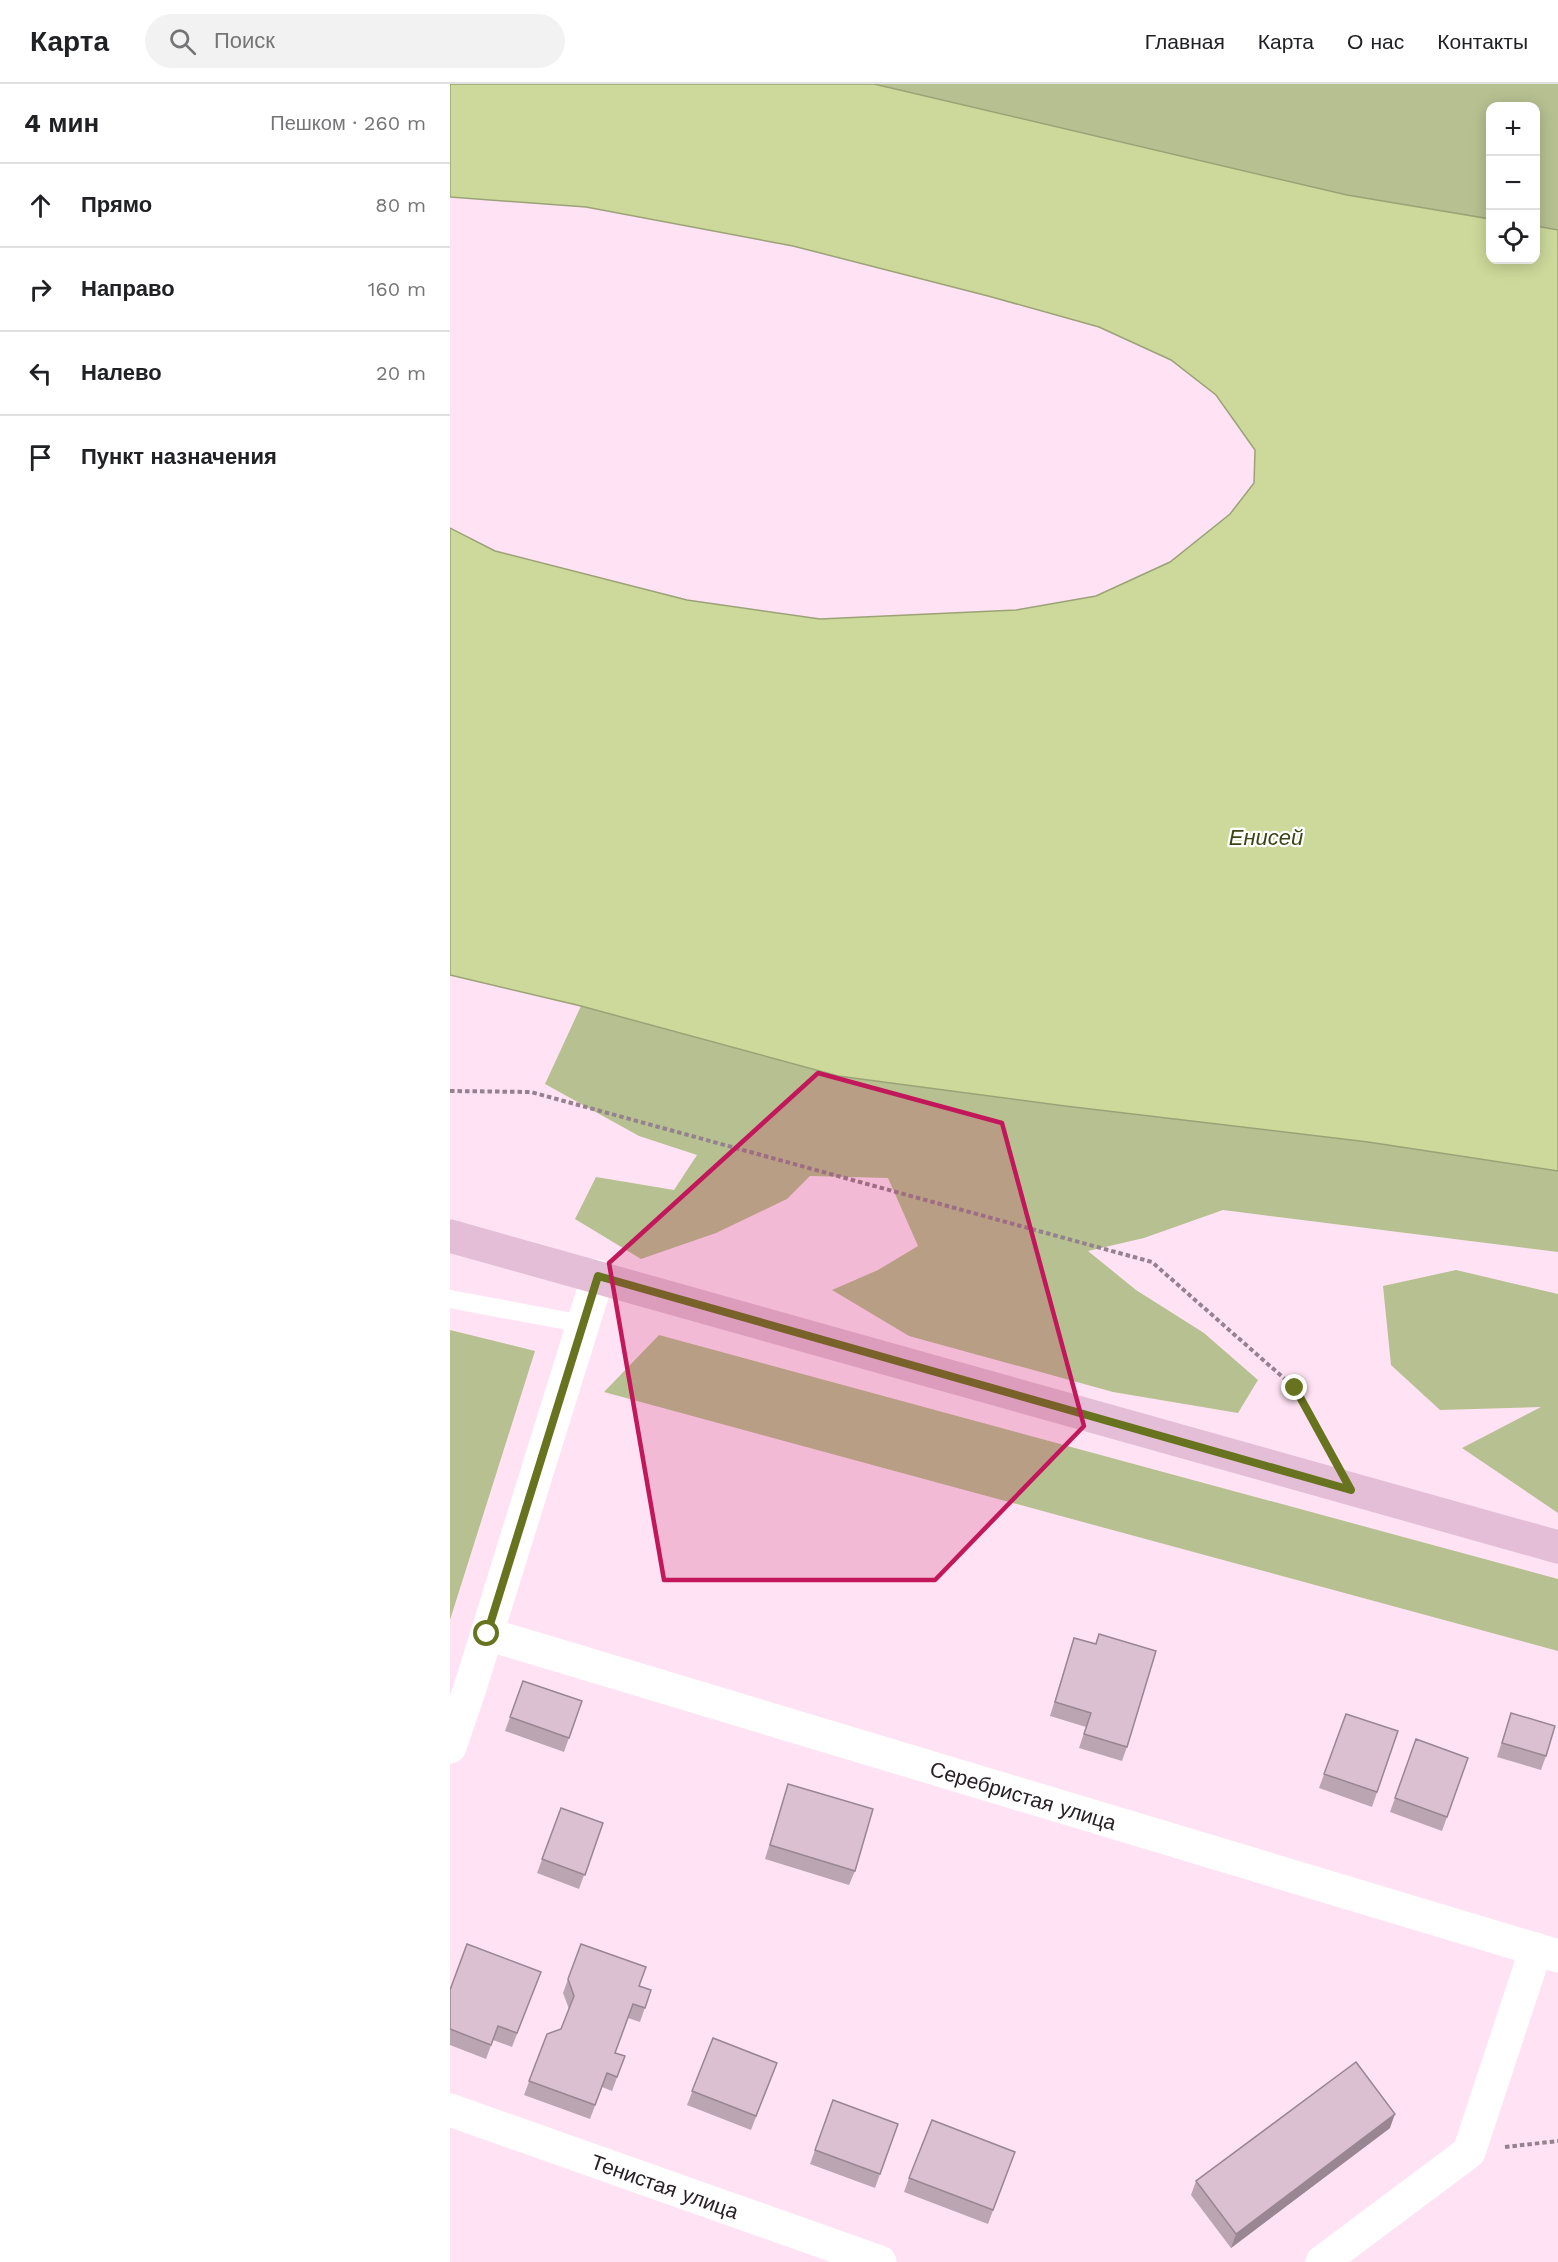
<!DOCTYPE html>
<html lang="ru">
<head>
<meta charset="utf-8">
<style>
	:root { --surface:#fff; --page:#f2f2f2; --text:#202124; --muted:#757577; --line:#e0e0e0 }
	body { margin:0; font-family:"Work Sans",sans-serif; background:var(--page); color:var(--text) }
	.controls { position:absolute; right:18px; top:18px; display:grid; overflow:hidden; border-radius:12px; box-shadow:0 3px 15px #0003 }
	.controls button { width:54px; height:54px; display:grid; place-items:center; padding:0; border:0; border-bottom:2px solid var(--line); background:var(--surface); color:var(--text); font:30px sans-serif }
	.stop { position:absolute; width:18px; height:18px; margin:-14px; border:4px solid #67731e; border-radius:50%; background:#fff }
	.stop.end { background:#67731e; border-color:#fff; box-shadow:0 2px 6px #0008 }
	.list { margin:0; padding:0; list-style:none }
	h2 { display:flex; justify-content:space-between; align-items:center; height:78px; margin:0; padding:0 24px; font-size:26px }
	h2 small { font-size:20px; font-weight:400; color:var(--muted) }
	.list li { display:grid; grid-template-columns:39px 1fr auto; gap:18px; align-items:center; box-sizing:border-box; height:84px; padding:0 24px; border-top:2px solid var(--line) }
	.list b { display:block; font-size:22px; white-space:nowrap }
	.list em { font-size:20px; font-style:normal; color:var(--muted) }
	.icon { flex:none; width:33px; height:33px; fill:none; stroke:currentColor; stroke-width:2; stroke-linecap:round; stroke-linejoin:round }
	.map { position:relative; flex:none; width:1108px; height:2178px; overflow:hidden }
	header { display:flex; align-items:center; gap:36px; box-sizing:border-box; height:84px; padding:0 30px; background:var(--surface); border-bottom:2px solid var(--line) }
	header strong { font-size:28px }
	nav { display:flex; gap:33px; margin-inline-start:auto; font-size:21px }
	.search { width:420px; height:54px; background:var(--page); display:flex; align-items:center; gap:15px; box-sizing:border-box; padding:0 21px; border-radius:33px; color:var(--muted); font-size:22px }
	main { display:flex }
	aside { flex:1; background:var(--surface) }
	.map>svg:first-child { display:block }
</style>
</head>
<body>
<header>
<strong>Карта</strong>
<div class="search"><svg class="icon" aria-label="search" viewBox="0 0 24 24"><circle cx="10" cy="10" r="6"/><path d="M15 15l6 6"/></svg>Поиск</div>
<nav><a>Главная</a><a>Карта</a><a>О нас</a><a>Контакты</a></nav>
</header>
<main>
<aside>
<h2>4 мин<small>Пешком · 260 m</small></h2>
<ul class="list">
<li><svg class="icon" aria-label="ahead" viewBox="0 0 24 24"><path d="M12 20V5M6 11l6-6 6 6"/></svg><div><b>Прямо</b></div><em>80 m</em></li>
<li><svg class="icon" aria-label="right" viewBox="0 0 24 24"><path d="M7 20v-9h11M14 6l5 5-5 5"/></svg><div><b>Направо</b></div><em>160 m</em></li>
<li><svg class="icon" aria-label="left" viewBox="0 0 24 24"><path d="M17 20v-9H6M10 6l-5 5 5 5"/></svg><div><b>Налево</b></div><em>20 m</em></li>
<li><svg class="icon" aria-label="arrive" viewBox="0 0 24 24"><path d="M6 21V4h12l-3 4 3 4H6"/></svg><div><b>Пункт назначения</b></div></li>
</ul>
</aside>
<div class="map">
<svg width="1108" height="2178" viewBox="0 0 1108 2178">
	<rect width="100%" height="100%" fill="#ffe3f4"/>
	<path fill="#b7c091" d="M424,0H1108V146L1086,142V22H1040V135L897,111Z
		M131,922L388,992L615,1022L918,1058L1108,1087V1168L773,1126L694,1154L638,1167L686,1206L754,1249L808,1296L788,1329L663,1308L459,1252L382,1206L428,1186L468,1162L438,1094L360,1092L337,1115L266,1149L191,1175L125,1135L146,1093L224,1106L247,1071L189,1052L95,1000Z
		M1006,1186L1108,1210V1429L1012,1364L1091,1323L990,1326L941,1281L933,1202Z
		M0,1246L85,1267L0,1536Z
		M209,1251L1108,1495V1567L154,1308Z"/>
	<path fill="#ccd99a" stroke="#9ba277" stroke-width="1.5" d="M0,0H424L897,111L1040,135V176H1086V142L1108,146V1087L918,1058L615,1022L388,992L131,922L0,891V444L45,467L237,516L370,535L566,526L646,512L720,478L780,430L804,399L805,366L766,311L721,276L649,243L538,212L343,162L136,123L0,113Z"/>
	<g fill="none" stroke-linecap="round" stroke-linejoin="round">
		<path stroke="#95828e" stroke-width="4" stroke-dasharray="4.5 3" stroke-linecap="butt" d="M0,1007L81,1008L702,1178L845,1304L878,1363
			M1055,2063L1108,2057"/>
		<path stroke="#fff" stroke-width="18" d="M0,1215L133,1240"/>
		<g stroke="#fff" stroke-width="33">
			<path id="s1" d="M37,1550L1108,1872"/>
			<path d="M0,1663L20,1604L148,1192"/>
			<path id="s2" d="M0,2026L430,2178"/>
			<path d="M872,2178L1019,2068L1086,1865"/>
		</g>
		<path stroke="#e3bed6" stroke-width="33" d="M0,1152L1108,1463"/>
	</g>
	<path fill="#bba5b3" d="M649,1550L677,1663L672,1677L629,1664L636,1643L600,1632L624,1554L645,1560Z
		M73,1597L132,1617L114,1668L55,1647Z
		M1061,1629L1096,1672L1091,1686L1047,1673Z
		M896,1630L948,1647L922,1723L869,1704Z
		M966,1655L1018,1674L992,1747L940,1728Z
		M338,1700L405,1787L399,1801L315,1775Z
		M111,1724L153,1739L129,1805L87,1789Z
		M91,1888L62,1963L43,1956L36,1975L0,1961V1906Z
		M118,1895L189,1902L201,1906L190,1938L178,1934L165,1969L175,1972L162,2007L152,2003L140,2035L74,2011L97,1950L111,1945L119,1925L113,1909Z
		M263,1954L327,1979L301,2046L237,2021Z
		M448,2040L425,2104L360,2080L365,2066Z
		M940,2044L781,2164L741,2111L746,2097Z
		M565,2068L538,2140L454,2108L459,2094Z"/>
	<path fill="#998692" d="M945,2030L940,2044L781,2164L786,2150Z"/>
	<path fill="#dac0d0" stroke="#998692" stroke-width="1.5" d="M649,1550L706,1567L677,1663L634,1650L641,1629L605,1618L624,1554L646,1560Z
		M73,1597L132,1617L119,1654L60,1633Z
		M1061,1629L1105,1642L1096,1672L1052,1659Z
		M896,1630L948,1647L927,1708L874,1690Z
		M966,1655L1018,1674L997,1733L945,1714Z
		M338,1700L423,1725L405,1787L320,1761Z
		M111,1724L153,1739L135,1791L92,1775Z
		M17,1860L91,1888L67,1949L48,1942L41,1961L0,1945V1906Z
		M131,1860L196,1883L189,1902L201,1906L195,1924L183,1920L165,1969L175,1972L167,1993L157,1989L145,2021L79,1997L97,1950L111,1945L124,1912L118,1895Z
		M263,1954L327,1979L306,2032L242,2007Z
		M906,1978L945,2030L786,2150L746,2097Z
		M383,2016L448,2040L430,2090L365,2066Z
		M482,2036L565,2068L543,2126L459,2094Z"/>
	<g fill="none" stroke-linecap="round" stroke-linejoin="round">
		<path stroke="#67731e" stroke-width="8" d="M37,1550L148,1192L901,1406L845,1304"/>
	</g>
	<path fill="#c2185b" fill-opacity="0.2" stroke="#c2185b" stroke-width="4.5" stroke-linejoin="round" d="M368,989L552,1039L634,1342L485,1496H214L159,1179Z"/>
	<g text-anchor="middle" dominant-baseline="central" stroke-width="4.5" stroke-linejoin="round" paint-order="stroke">
		<g font-size="21" fill="#292026" stroke="#fff">
			<text stroke="none"><textPath href="#s1" startOffset="560">Серебристая улица</textPath></text>
			<text stroke="none"><textPath href="#s2" startOffset="228">Тенистая улица</textPath></text>
		</g>
		<g font-size="22" font-style="italic" fill="#3c4315" stroke="#fff">
			<text x="816" y="753">Енисей</text>
		</g>
	</g>
</svg>
<div class="controls">
<button>+</button>
<button>−</button>
<button><svg class="icon" aria-label="locate" viewBox="0 0 24 24"><circle cx="12" cy="12" r="6"/><path d="M12 2v4M12 18v4M2 12h4M18 12h4"/></svg></button>
</div>
<div class="stop" style="left:37px;top:1550px"></div>
<div class="stop end" style="left:845px;top:1304px"></div>
</div>
</main>
</body>
</html>
